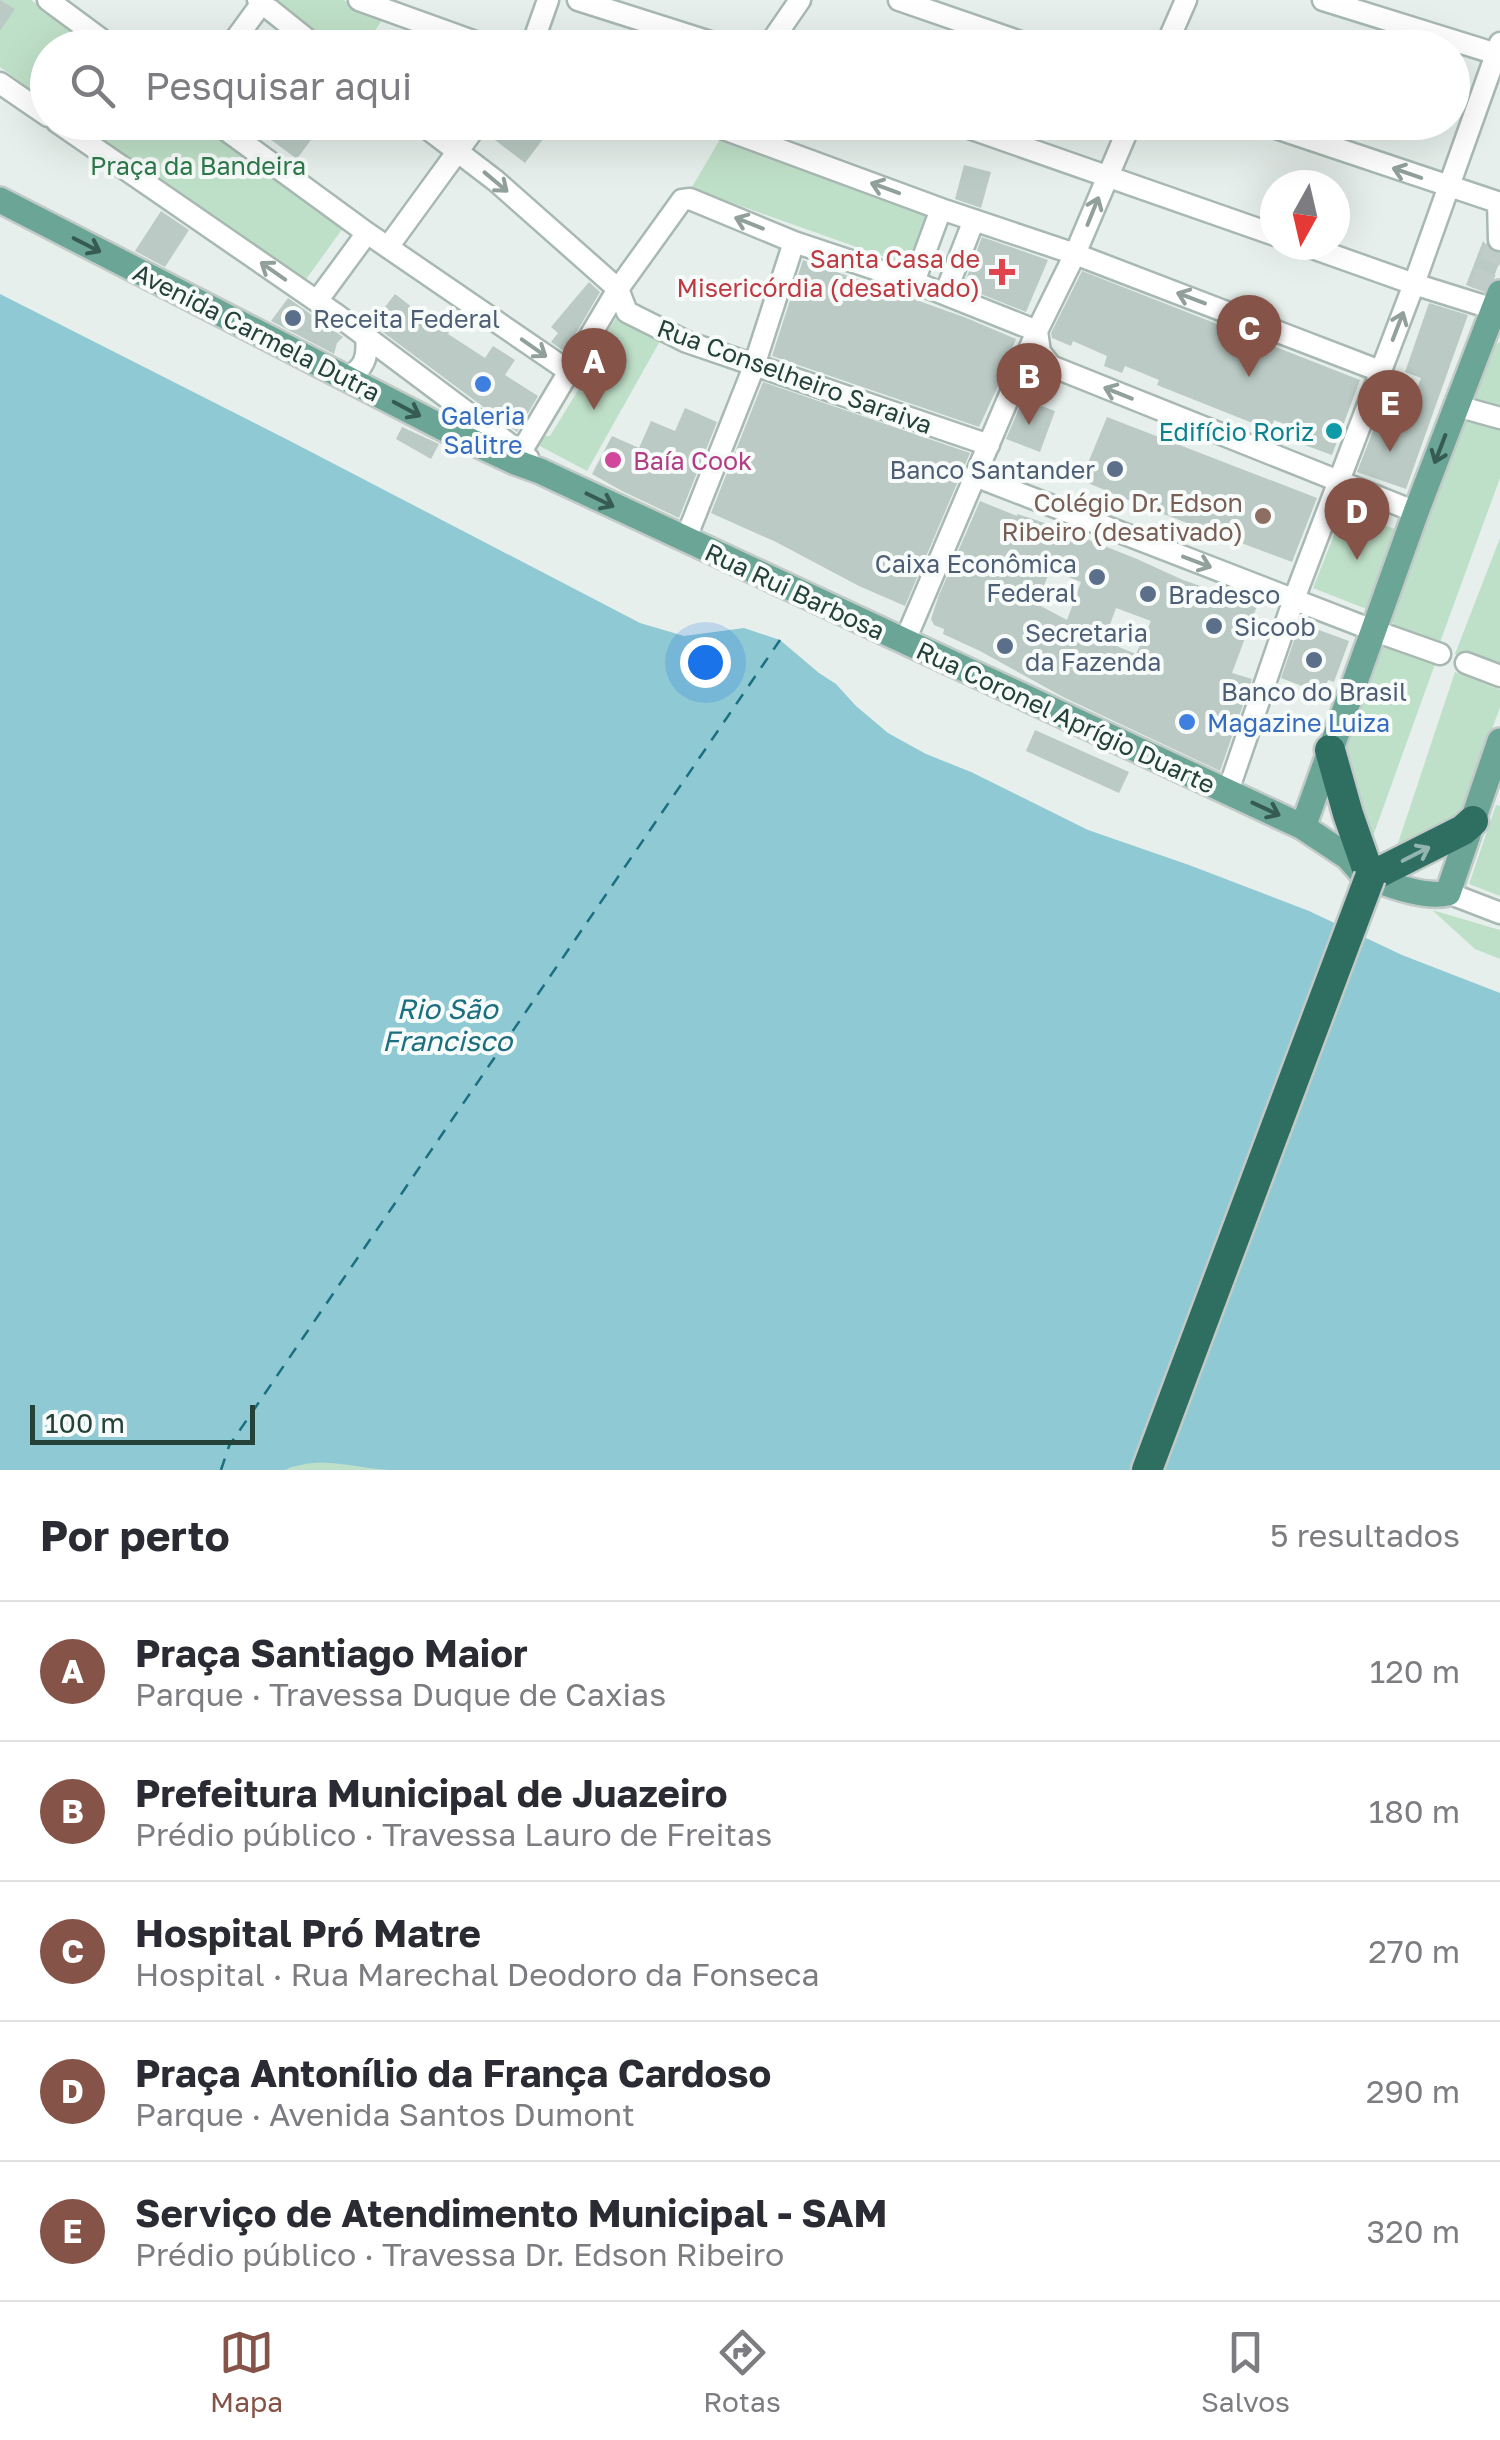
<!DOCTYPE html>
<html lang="pt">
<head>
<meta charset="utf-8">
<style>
	:root { --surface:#fff; --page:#f7f7f7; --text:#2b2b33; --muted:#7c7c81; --line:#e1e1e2; --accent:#855347 }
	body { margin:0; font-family:"Golos Text",sans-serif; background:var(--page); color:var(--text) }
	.compass { position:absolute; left:1260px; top:170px; width:90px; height:90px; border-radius:50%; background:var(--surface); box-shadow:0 10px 40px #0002; rotate:188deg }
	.scale { position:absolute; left:30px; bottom:25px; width:225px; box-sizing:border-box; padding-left:10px; border:5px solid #24423a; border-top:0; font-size:28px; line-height:35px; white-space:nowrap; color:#24423a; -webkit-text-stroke:8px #f7fbf9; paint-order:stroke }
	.you { position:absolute; left:705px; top:662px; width:35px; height:35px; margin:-25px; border:8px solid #fff; border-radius:50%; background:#1a73e8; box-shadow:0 0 0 15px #1a73e833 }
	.badge { display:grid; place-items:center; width:65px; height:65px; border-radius:50%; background:var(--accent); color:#fff; font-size:32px; font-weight:700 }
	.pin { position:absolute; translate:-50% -82px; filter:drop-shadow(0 2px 5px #0008) }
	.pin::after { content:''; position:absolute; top:52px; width:35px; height:30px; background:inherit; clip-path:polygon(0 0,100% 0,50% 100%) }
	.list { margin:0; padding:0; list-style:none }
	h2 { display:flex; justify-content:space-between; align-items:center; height:130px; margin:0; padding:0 40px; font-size:42px }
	h2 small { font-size:32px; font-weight:400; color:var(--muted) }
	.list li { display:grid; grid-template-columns:65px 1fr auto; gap:30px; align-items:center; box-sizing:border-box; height:140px; padding:0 40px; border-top:2px solid var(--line) }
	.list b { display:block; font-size:38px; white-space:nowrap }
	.list p { margin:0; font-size:32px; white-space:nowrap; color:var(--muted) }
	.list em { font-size:32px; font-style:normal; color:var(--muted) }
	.icon { flex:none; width:55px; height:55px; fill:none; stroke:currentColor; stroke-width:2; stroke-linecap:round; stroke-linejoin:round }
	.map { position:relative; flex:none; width:1500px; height:1470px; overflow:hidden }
	.search { position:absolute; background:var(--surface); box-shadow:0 10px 40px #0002; left:30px; right:30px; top:30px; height:110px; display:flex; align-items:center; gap:25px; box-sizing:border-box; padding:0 35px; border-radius:55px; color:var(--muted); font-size:38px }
	.sheet { height:830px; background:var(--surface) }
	nav { display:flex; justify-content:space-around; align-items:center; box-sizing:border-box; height:140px; border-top:2px solid var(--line); background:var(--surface); font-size:28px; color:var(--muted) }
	nav a { display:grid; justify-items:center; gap:5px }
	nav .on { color:var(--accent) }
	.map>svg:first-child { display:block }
</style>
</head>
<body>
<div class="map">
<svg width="1500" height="1470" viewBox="0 0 1500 1470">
	<rect width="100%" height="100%" fill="#e6efeb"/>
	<path fill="#bfe0c8" d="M0,0H31L96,47L48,48L47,101L0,67Z
		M270,0H343L384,17L364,47H333Z
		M78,123H199L343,228L304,282Z
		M722,136L927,213L907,265L699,191L689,192Z
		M616,318L660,341L587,471L536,444L540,436H550L582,384L584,371Z
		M1500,341V411L1466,398L1482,360Z
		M1459,412L1500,427V478L1439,645L1399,631L1390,620Z
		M1344,510L1400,531L1369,610L1313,588Z
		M1500,538V669L1496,670L1455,654Z
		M1377,641L1435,664L1368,850L1337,754Z
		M1455,672L1500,690V707L1462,813L1392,861Z
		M1496,805L1500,806V896L1469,884Z
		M1432,910L1500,930V959L1475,949Z
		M307,1462L336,1463L388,1470H285Z"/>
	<path fill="#8ec9d4" d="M0,294L290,441L640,623L684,636L744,628L780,640L819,673L836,684L856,706L888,733L926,754L971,772L1088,830L1189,865L1309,911L1402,955L1500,993V1470H388C351,1468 322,1455 285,1470H0Z"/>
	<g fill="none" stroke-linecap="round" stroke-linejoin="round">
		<path stroke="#1c6f80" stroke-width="2.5" stroke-dasharray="12 10" stroke-linecap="butt" d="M221,1470L229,1446L780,640"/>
	</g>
	<path fill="#bbcac4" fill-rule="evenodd" d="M0,0L15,9L0,31Z
		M275,31L295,48H263Z
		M247,122H324L297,159Z
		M493,122H556L525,163L487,134Z
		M964,165L991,172L981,208L955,199Z
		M161,211L189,230L165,267L135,251Z
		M982,237L1048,260L1026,312L963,287Z
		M1483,241L1492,252L1500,254V261L1493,279L1483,291L1466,285Z
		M803,260L964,317L1016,339L997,383L999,384L979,427L772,356Z
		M1082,271L1360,380L1332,455L1296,442L1300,430L1274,420L1270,430L1157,385L1159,380L1125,366L1122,373L1104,366L1107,356L1073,341L1071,346L1052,338L1051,333Z
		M589,282L600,292L565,352L551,342L558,333L551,327Z
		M395,294L430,321L435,314L452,327L448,334L485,358L493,346L515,360L505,375L538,396L517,432L372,324Z
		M288,298L343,337L337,343L334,354L271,321Z
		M1429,303L1468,315L1406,489L1357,472L1376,423L1385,427L1397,393L1413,399L1421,378L1405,372Z
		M763,382L970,453L905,606L859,586L776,542L711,513Z
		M1023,399L1055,411L1040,452L1006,439Z
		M685,408L717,422L679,518L622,491L592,474L612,436L639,448L651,421L675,431Z
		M1107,417L1317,498L1292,562L1147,508L1081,480Z
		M402,427L439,444L431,459L396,439Z
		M980,501L1017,516V514L1030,518L1064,530L1137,559L1183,580L1221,593V591L1257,606L1232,673L1252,679L1220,771L1063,697L980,651L943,634L944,629L934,625L931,619L939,595ZM1050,570L1081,582L1067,620L1037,604ZM1116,608L1151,621L1136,654L1104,641Z
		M1300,623L1349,641L1334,682L1328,680L1323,694L1281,678Z
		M1035,730L1129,772L1119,793L1026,751Z"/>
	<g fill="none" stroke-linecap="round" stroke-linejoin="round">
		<path stroke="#bfccc8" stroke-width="20" stroke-dasharray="20 10" stroke-linecap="butt" d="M1479,290L1496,246"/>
		<defs>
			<path id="minor" d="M48,0L113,48
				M258,0L318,48
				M359,0L492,48
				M578,0L729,48
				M899,0L1038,48
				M1323,0L1500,55
				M229,48L264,0
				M531,48L548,0
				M767,48L800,0
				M1165,48L1186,0
				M0,83L48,116
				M57,122L337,315L528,458
				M215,122L367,233L570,372
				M419,122L496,181L618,289L627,312L687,342L989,445
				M705,122L941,209L1075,254L1380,371
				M952,122L1275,235
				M1258,122L1500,203
				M1498,202L1499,240
				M1304,245L1414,284L1494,309
				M388,247L479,122
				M914,282L941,209
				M945,294L974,220
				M317,301L367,233
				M1037,331L1040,352L1051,366L1416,512
				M347,377C365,369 368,356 366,338
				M1457,406L1500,418
				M515,462L618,289L682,200L690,199L794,242L914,282L1037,331
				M975,476L1375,631L1440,654
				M688,533L753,369L794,242
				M904,643L1037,331L1075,254L1131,122
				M1466,663L1500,676
				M1228,791L1294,599L1414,284L1500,43
				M1448,893L1500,913"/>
			<path id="major" d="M0,200L449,431L515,462L540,471L1303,827L1348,857L1362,873
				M1303,827L1416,512L1500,293
				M1366,876C1388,884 1425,899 1448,893L1500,741"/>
			<path id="highway" d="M1330,750L1348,814L1370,877L1463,830L1473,821
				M1147,1470L1277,1124"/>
		</defs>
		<use href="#minor" stroke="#a8b8b2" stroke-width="25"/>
		<use href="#major" stroke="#c2cac8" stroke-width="30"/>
		<use href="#highway" stroke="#c2cac8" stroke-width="35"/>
		<use href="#minor" stroke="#fff" stroke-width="20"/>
		<use href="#major" stroke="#6aa596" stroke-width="25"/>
		<use href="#highway" stroke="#2f6f62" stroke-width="30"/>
		<defs>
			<path id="highway-bridge" d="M1277,1124L1370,877"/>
		</defs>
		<use href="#highway-bridge" stroke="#c2cac8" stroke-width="35" stroke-linecap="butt"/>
		<use href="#highway-bridge" stroke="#2f6f62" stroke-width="30"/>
	</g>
	<defs><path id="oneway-shaft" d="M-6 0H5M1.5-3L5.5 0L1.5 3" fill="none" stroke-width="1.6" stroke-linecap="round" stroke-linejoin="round" transform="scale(2.5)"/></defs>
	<g stroke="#92a09c">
		<use href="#oneway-shaft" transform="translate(1407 173) rotate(-161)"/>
		<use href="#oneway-shaft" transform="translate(496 182) rotate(40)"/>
		<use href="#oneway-shaft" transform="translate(885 188) rotate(-160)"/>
		<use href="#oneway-shaft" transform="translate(1093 211) rotate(-68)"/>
		<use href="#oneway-shaft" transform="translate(749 223) rotate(-158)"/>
		<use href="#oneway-shaft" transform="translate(273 271) rotate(-145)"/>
		<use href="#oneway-shaft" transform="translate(1191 298) rotate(-159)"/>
		<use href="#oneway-shaft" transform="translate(1398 326) rotate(-69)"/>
		<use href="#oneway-shaft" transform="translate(534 348) rotate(35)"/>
		<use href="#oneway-shaft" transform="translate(1118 393) rotate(-158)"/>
		<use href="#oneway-shaft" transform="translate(1197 562) rotate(21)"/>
	</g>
	<g stroke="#365b51">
		<use href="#oneway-shaft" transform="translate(87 245) rotate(27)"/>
		<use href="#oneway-shaft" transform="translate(407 409) rotate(28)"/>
		<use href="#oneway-shaft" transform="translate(1440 449) rotate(111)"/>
		<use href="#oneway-shaft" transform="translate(600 500) rotate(26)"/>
		<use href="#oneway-shaft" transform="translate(1266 809) rotate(25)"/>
	</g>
	<use stroke="#93b5ae" href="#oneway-shaft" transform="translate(1416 854) rotate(-27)"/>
	<path fill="#e0444e" stroke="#f7fbf9" stroke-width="4" d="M997 257h10v10h10v10h-10v10h-10v-10h-10v-10h10z"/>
	<g fill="#5c6f8a" stroke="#f7fbf9" stroke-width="4">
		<circle cx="293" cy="318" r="10"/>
		<circle cx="1115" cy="469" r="10"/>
		<circle cx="1097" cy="577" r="10"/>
		<circle cx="1148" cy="594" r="10"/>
		<circle cx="1214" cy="626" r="10"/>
		<circle cx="1005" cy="646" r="10"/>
		<circle cx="1314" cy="660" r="10"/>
	</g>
	<g fill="#3f7fe0" stroke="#f7fbf9" stroke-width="4">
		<circle cx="483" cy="384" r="10"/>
		<circle cx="1187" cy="722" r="10"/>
	</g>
	<circle fill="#0f9aa8" stroke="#f7fbf9" stroke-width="4" cx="1334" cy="431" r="10"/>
	<circle fill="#d1479c" stroke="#f7fbf9" stroke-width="4" cx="613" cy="460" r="10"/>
	<circle fill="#8d6e63" stroke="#f7fbf9" stroke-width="4" cx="1263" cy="516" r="10"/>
	<g text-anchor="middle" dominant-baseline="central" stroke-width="8" stroke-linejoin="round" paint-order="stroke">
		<g font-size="25" fill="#2d7a4b" stroke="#f7fbf9">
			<text x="198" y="165">Praça da Bandeira</text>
		</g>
		<g font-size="25" fill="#be3a42" stroke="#f7fbf9" text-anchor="end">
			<text x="980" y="258">Santa Casa de<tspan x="980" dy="29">Misericórdia (desativado)</tspan></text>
		</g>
		<g font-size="25" fill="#4e5e75" stroke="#f7fbf9" text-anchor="start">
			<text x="313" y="318">Receita Federal</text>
			<text x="1095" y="469" text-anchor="end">Banco Santander</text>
			<text x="1077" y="563" text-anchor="end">Caixa Econômica<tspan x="1077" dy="29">Federal</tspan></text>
			<text x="1168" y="594">Bradesco</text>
			<text x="1234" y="626">Sicoob</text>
			<text x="1025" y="632">Secretaria<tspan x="1025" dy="29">da Fazenda</tspan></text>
			<text x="1314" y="691" text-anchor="middle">Banco do Brasil</text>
		</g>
		<g font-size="25" fill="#24423a" stroke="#f7fbf9">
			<text transform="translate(257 332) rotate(27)">Avenida Carmela Dutra</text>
			<text transform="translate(795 376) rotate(20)">Rua Conselheiro Saraiva</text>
			<text transform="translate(795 591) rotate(25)">Rua Rui Barbosa</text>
			<text transform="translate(1066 717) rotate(25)">Rua Coronel Aprígio Duarte</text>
		</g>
		<g font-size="25" fill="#366cbe" stroke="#f7fbf9">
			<text x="483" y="415">Galeria<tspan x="483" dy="29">Salitre</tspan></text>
			<text x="1207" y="722" text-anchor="start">Magazine Luiza</text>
		</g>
		<g font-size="25" fill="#0d838f" stroke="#f7fbf9" text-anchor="end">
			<text x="1314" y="431">Edifício Roriz</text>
		</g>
		<g font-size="25" fill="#b23c85" stroke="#f7fbf9" text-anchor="start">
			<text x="633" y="460">Baía Cook</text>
		</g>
		<g font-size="25" fill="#785e54" stroke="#f7fbf9" text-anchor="end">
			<text x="1243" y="502">Colégio Dr. Edson<tspan x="1243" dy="29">Ribeiro (desativado)</tspan></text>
		</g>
		<g font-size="28" font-style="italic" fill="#1c6f80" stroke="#f7fbf9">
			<text x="447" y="1008">Rio São<tspan x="447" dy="32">Francisco</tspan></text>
		</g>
	</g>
</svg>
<svg class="compass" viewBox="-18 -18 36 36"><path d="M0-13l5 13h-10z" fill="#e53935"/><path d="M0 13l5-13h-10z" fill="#7c7c81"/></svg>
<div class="scale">100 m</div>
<div class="you"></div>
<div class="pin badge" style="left:594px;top:410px">A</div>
<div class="pin badge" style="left:1029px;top:425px">B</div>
<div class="pin badge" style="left:1249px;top:377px">C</div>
<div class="pin badge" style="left:1357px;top:560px">D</div>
<div class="pin badge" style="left:1390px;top:452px">E</div>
<div class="search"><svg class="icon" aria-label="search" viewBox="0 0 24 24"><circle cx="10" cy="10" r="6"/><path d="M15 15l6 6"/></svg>Pesquisar aqui</div>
</div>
<section class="sheet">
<h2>Por perto<small>5 resultados</small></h2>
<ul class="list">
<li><span class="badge">A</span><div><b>Praça Santiago Maior</b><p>Parque · Travessa Duque de Caxias</p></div><em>120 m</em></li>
<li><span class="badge">B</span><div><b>Prefeitura Municipal de Juazeiro</b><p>Prédio público · Travessa Lauro de Freitas</p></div><em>180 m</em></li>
<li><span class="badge">C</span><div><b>Hospital Pró Matre</b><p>Hospital · Rua Marechal Deodoro da Fonseca</p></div><em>270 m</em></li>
<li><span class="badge">D</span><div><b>Praça Antonílio da França Cardoso</b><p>Parque · Avenida Santos Dumont</p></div><em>290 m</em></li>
<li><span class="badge">E</span><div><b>Serviço de Atendimento Municipal - SAM</b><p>Prédio público · Travessa Dr. Edson Ribeiro</p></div><em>320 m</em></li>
</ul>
</section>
<nav>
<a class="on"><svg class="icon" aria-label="map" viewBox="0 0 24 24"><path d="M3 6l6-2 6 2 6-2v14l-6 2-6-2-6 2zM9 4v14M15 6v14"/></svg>Mapa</a>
<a><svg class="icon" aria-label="directions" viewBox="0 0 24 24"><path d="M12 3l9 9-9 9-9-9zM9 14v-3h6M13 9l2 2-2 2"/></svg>Rotas</a>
<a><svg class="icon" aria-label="saved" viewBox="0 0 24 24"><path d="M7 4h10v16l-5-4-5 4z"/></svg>Salvos</a>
</nav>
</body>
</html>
